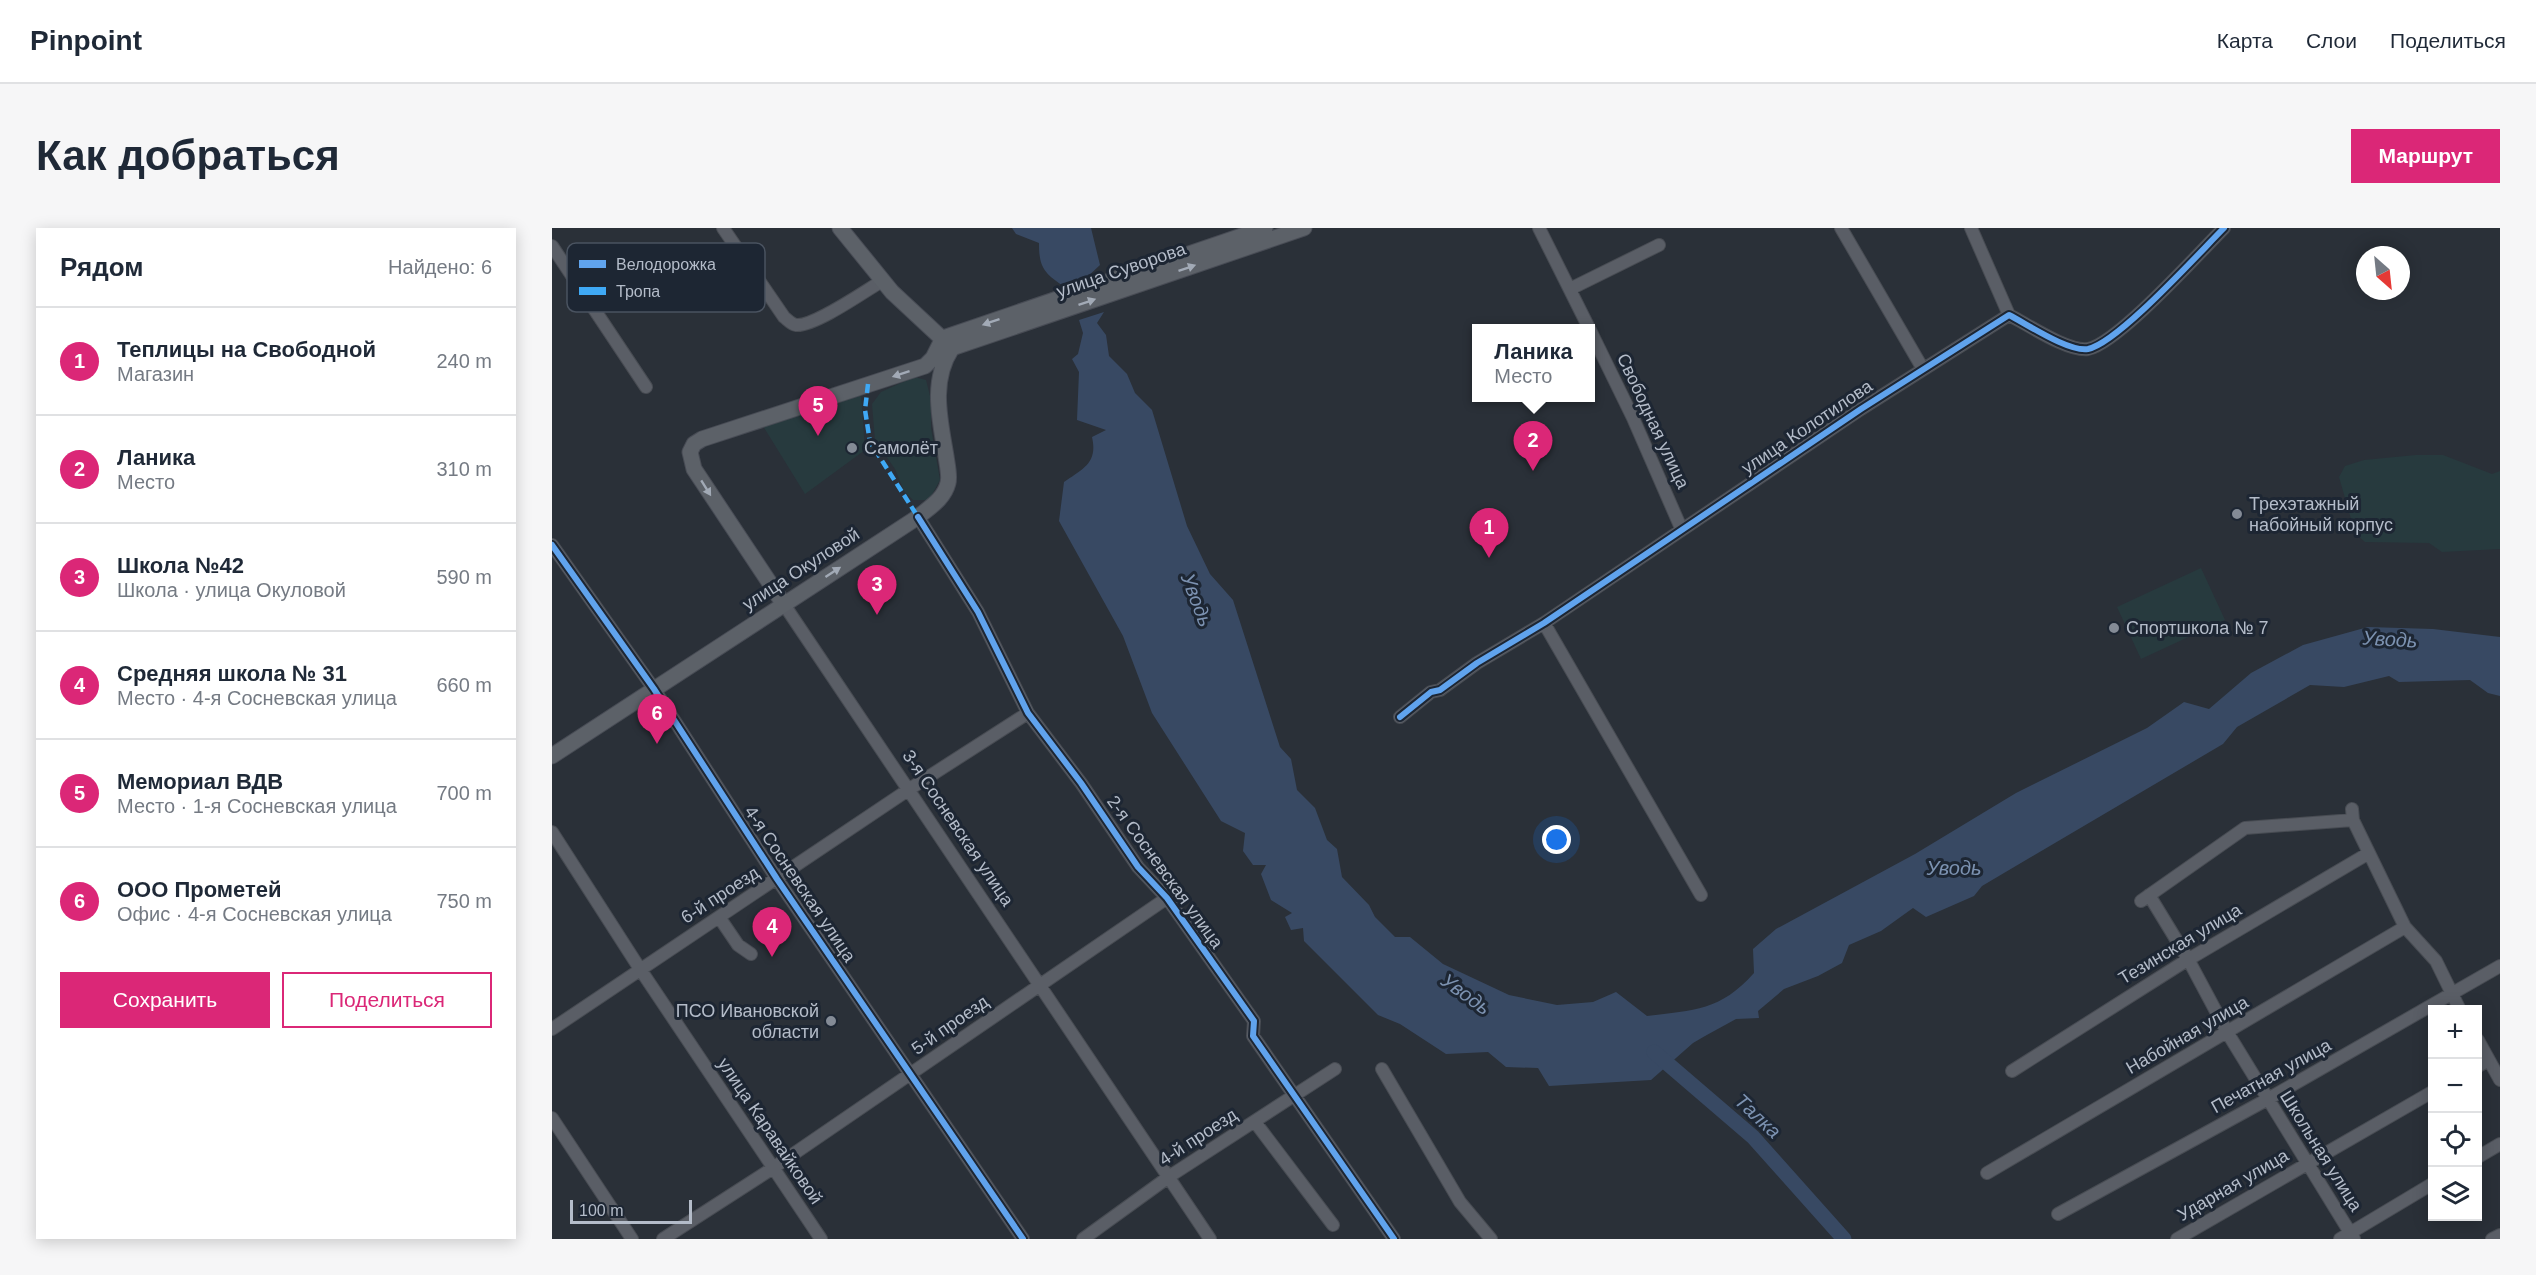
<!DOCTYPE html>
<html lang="ru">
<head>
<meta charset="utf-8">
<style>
	:root { --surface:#fff; --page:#f6f6f7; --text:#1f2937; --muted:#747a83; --line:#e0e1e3; --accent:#db2777 }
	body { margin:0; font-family:Arial,sans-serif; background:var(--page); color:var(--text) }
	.controls { position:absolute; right:18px; bottom:18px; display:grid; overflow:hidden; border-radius:0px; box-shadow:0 3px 15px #0003 }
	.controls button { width:54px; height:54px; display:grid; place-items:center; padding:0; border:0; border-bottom:2px solid var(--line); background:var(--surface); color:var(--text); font:30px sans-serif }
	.compass { position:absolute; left:1804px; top:18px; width:54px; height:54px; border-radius:50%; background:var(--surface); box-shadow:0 3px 15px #0003; rotate:153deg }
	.scale { position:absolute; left:18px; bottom:15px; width:122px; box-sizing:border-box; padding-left:6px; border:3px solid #b4bcc9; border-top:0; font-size:16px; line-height:21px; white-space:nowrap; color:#b4bcc9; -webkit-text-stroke:4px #1d2633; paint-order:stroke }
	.you { position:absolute; left:1005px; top:612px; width:21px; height:21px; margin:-15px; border:4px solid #fff; border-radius:50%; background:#1a73e8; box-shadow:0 0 0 9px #1a73e833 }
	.badge { display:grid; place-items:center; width:39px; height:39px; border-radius:50%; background:var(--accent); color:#fff; font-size:20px; font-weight:700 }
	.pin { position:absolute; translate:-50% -50px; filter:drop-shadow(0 2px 3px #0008) }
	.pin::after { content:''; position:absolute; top:32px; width:21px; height:18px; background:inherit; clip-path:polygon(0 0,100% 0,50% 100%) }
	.popup { position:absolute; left:920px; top:96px; width:123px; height:78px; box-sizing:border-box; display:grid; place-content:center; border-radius:0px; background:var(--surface); filter:drop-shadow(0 2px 4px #0005); font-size:20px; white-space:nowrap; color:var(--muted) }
	.popup b { font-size:22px; color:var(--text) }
	.popup::after { content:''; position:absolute; left:50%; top:100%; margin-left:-12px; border:12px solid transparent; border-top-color:var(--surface) }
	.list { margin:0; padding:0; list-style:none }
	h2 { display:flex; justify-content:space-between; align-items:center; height:78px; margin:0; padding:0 24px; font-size:26px }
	h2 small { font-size:20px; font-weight:400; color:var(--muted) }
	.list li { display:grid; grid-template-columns:39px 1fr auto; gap:18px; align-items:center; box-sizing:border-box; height:108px; padding:0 24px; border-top:2px solid var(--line) }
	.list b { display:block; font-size:22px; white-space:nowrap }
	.list p { margin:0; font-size:20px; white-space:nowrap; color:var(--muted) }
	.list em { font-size:20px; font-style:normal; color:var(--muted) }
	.actions { display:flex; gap:12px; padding:18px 24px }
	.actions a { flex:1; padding:14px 0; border:2px solid var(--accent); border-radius:0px; text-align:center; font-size:21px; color:var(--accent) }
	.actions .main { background:var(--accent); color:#fff }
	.icon { flex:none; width:33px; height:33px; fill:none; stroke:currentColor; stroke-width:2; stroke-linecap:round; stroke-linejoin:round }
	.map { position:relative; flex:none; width:1948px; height:1011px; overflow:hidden; border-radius:0px }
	header { display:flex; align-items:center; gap:36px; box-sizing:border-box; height:84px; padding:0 30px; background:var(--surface); border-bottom:2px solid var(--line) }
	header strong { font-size:28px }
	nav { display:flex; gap:33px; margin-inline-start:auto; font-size:21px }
	.intro { display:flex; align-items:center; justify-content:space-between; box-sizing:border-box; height:144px; padding:0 36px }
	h1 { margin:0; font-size:42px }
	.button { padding:15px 27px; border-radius:0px; background:var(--accent); color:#fff; font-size:21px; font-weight:700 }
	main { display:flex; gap:36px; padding:0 36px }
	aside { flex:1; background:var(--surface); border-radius:0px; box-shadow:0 3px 15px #0003 }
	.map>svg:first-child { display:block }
</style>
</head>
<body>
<header>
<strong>Pinpoint</strong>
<nav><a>Карта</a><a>Слои</a><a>Поделиться</a></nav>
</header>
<div class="intro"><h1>Как добраться</h1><a class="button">Маршрут</a></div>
<main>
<aside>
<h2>Рядом<small>Найдено: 6</small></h2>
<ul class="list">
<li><span class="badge">1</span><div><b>Теплицы на Свободной</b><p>Магазин</p></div><em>240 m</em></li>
<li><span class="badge">2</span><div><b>Ланика</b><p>Место</p></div><em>310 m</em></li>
<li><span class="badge">3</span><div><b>Школа №42</b><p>Школа · улица Окуловой</p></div><em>590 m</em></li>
<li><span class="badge">4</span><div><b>Средняя школа № 31</b><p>Место · 4-я Сосневская улица</p></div><em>660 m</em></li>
<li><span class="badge">5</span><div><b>Мемориал ВДВ</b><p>Место · 1-я Сосневская улица</p></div><em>700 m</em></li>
<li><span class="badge">6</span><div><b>ООО Прометей</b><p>Офис · 4-я Сосневская улица</p></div><em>750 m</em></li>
</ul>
<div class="actions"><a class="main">Сохранить</a><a>Поделиться</a></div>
</aside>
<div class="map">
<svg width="1948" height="1011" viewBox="0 0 1948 1011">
	<rect width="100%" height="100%" fill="#2a3038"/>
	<path fill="#273a3e" d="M362,149L374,152L379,172V200L388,252L377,272H361L352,263L343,241L323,212L320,176L329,164Z
		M309,166L313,222L253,266L211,198Z
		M1864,227H1891L1940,246L1948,243V321L1890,324L1877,315L1813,314L1803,305L1787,249L1793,238L1812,232Z
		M1649,340L1673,392L1589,431L1565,379Z"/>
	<path fill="#384963" d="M460,0H539L548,37L533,51L513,59C492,45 487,40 487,15L464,6Z
		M552,84L545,95L554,107L557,128L575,146L583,165L600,182L635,298L658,346L681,372L728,519L739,531L745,562L763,580L775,612L785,621L790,649L817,677L823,689L843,709H858L891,736L957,767L1005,777L1041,774L1064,764L1095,788C1143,782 1168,783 1202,745L1201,721L1224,701L1363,626L1464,565L1595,500L1632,474L1657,481L1699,445L1751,417L1816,399L1881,401L1948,409V468L1936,465L1918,452L1847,454L1837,448L1792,459L1758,457L1685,499L1671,516L1430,658L1422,668L1374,689L1361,680L1329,703L1297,717L1290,735L1266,748L1232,761L1206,783L1207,790L1184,791L1153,808L1141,815L1099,852L997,858L986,840L954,839L936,824L894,826L848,796L826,787L752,713L751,700L739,702L733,689L740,685L719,672L709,646L714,637H701L691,623L693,605L669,593L600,485L571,408L507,293L512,254C531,241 546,235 540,209L554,202L525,192L527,144L520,131L526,126L531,105L527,92Z"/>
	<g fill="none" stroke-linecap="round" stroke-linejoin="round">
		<path stroke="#384963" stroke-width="15" d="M1102,824L1201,909L1292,1011"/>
		<defs>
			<path id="minor" d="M171,0L232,89C236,92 239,96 244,97C262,99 313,63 330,53
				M987,0L1037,100
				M1289,0L1371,141
				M1419,0L1457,87
				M0,18L94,159
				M1018,61L1107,17
				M1038,102L1081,190L1129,300
				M366,289L426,384L476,485L529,555L586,639L615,670L702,793L701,808L842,1011
				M0,317L102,461L225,651L471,1011
				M231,375L658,1011
				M992,395L1149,667
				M848,489L879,464L888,462L925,435L992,395L1309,181L1457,87C1475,96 1516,124 1536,121C1566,115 1646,26 1672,0
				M1800,581L1801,592L1853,699L1884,733L1908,782
				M0,604L88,741L269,1011
				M1597,667L1636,731L1675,804L1802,1011
				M1589,673L1693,600L1801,592
				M167,689L186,717L199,726
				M0,801L356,562L476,485
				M1926,812L1948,852
				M1926,838L1937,832
				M830,841L908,974L939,1011
				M1460,843L1632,734L1817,625
				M0,890L80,1011
				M703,894L781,997
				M1926,929L1948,916
				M1435,945L1853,699
				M1506,986L1716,871L1948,738
				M111,1011L221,940L615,670
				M531,1011L618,948L783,841
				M1625,1011L1880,864
				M1788,1011L1880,956
				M1940,1011L1948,1007"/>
			<path id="major" d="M288,0L340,64L398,118
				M391,110L713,0
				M400,120L752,0
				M231,375L142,241L138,224L142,216L150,211L373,138L381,130L391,110
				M0,528L366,289C378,279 392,271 396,255C398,248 395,236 394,228C388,192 378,153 400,120"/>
		</defs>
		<use href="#minor" stroke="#484c53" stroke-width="14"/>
		<use href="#major" stroke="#484c55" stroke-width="17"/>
		<use href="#minor" stroke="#5a5e66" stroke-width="12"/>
		<use href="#major" stroke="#5c6168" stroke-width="15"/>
		<path stroke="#3fa9f5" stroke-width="4.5" stroke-dasharray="9 4.5" stroke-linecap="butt" d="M316,156L313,182L318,214L366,289"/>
		<defs>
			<path id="cycleway" d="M366,289L426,384L476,485L529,555L586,639L615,670L702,793L701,808L842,1011
				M0,317L102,461L225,651L471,1011
				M848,489L879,464L888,462L925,435L992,395L1309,181L1457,87C1475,96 1516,124 1536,121C1566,115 1646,26 1672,0"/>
		</defs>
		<use href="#cycleway" stroke="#1d2633" stroke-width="10"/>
		<use href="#cycleway" stroke="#60a3ed" stroke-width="6"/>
	</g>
	<defs><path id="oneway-solid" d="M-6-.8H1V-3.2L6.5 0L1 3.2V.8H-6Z" transform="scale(1.5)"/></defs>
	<g fill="#a2aab6">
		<use href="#oneway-solid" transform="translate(635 40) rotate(-19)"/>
		<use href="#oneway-solid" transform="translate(535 74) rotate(-19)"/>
		<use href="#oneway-solid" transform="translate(439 94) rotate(161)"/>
		<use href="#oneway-solid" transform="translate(349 146) rotate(162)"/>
		<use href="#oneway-solid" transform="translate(154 260) rotate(58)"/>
		<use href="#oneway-solid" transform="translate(281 344) rotate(-33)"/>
	</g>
	<g fill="#848b96" stroke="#1d2633" stroke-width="2">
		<circle cx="300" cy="220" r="6"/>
		<circle cx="1685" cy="286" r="6"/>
		<circle cx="1562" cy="400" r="6"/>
		<circle cx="279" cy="793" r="6"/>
	</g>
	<g text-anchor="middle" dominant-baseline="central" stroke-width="6" stroke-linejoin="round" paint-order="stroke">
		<g font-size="18" fill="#b4bcc9" stroke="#1d2633">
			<text transform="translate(569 42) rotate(-19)">улица Суворова</text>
			<text transform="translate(1101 193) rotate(65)">Свободная улица</text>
			<text transform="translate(1255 199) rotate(-34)">улица Колотилова</text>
			<text transform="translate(249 341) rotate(-33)">улица Окуловой</text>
			<text transform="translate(406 600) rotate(56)">3-я Сосневская улица</text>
			<text transform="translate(613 644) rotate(54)">2-я Сосневская улица</text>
			<text transform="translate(248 656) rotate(56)">4-я Сосневская улица</text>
			<text transform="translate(168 667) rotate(-33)">6-й проезд</text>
			<text transform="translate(1628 716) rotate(-31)">Тезинская улица</text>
			<text transform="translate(398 797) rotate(-35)">5-й проезд</text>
			<text transform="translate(1635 807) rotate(-30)">Набойная улица</text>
			<text transform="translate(1719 848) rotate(-29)">Печатная улица</text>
			<text transform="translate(218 903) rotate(56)">улица Каравайковой</text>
			<text transform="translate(646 909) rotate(-33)">4-й проезд</text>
			<text transform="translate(1769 923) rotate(58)">Школьная улица</text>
			<text transform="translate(1681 957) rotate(-30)">Ударная улица</text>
		</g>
		<g font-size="18" fill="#b4bcc9" stroke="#1d2633" text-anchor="start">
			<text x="312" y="220">Самолёт</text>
			<text x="1697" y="276">Трехэтажный<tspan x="1697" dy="21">набойный корпус</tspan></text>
			<text x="1574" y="400">Спортшкола № 7</text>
			<text x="267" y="783" text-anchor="end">ПСО Ивановской<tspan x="267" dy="21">области</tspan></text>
		</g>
		<g font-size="20" font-style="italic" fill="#7c92b1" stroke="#1d2633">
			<text transform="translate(645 372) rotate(69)">Уводь</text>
			<text transform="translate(1838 411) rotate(3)">Уводь</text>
			<text x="1402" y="640">Уводь</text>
			<text transform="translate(914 766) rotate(36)">Уводь</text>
			<text transform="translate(1206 888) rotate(43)">Талка</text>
		</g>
	</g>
	<rect x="15" y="15" width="198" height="69" rx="9" fill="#1d2633" stroke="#4a5360" stroke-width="1.5"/>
	<rect x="27" y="32" width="27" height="8" fill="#60a3ed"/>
	<rect x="27" y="59" width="27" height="8" fill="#3fa9f5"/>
	<g font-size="16" fill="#b4bcc9">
		<text x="64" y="42">Велодорожка</text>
		<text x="64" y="69">Тропа</text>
	</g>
</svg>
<div class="controls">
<button>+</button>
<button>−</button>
<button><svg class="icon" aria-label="locate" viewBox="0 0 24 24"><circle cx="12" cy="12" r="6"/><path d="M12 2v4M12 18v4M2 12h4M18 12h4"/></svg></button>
<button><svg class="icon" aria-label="layers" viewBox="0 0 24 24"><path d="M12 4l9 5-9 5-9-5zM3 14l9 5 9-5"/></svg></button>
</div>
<svg class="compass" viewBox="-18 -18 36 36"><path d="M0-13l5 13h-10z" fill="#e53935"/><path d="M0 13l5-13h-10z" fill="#747a83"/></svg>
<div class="scale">100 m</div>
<div class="you"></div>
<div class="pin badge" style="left:937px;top:330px">1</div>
<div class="pin badge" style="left:981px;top:243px">2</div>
<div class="popup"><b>Ланика</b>Место</div>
<div class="pin badge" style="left:325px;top:387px">3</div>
<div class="pin badge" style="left:220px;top:729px">4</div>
<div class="pin badge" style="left:266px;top:208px">5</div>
<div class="pin badge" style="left:105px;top:516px">6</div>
</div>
</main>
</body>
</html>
